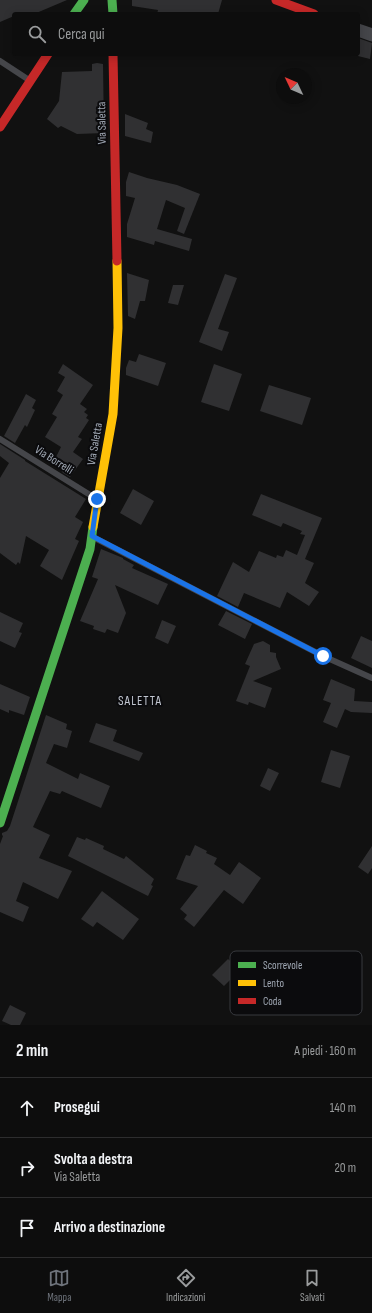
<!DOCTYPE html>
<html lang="it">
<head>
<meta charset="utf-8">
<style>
	:root { --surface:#0d0d0d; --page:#1b1b1b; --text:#f1f3f6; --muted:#9a9c9d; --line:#2d2d2e; --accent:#6e737b }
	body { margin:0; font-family:"Sofia Sans Condensed",sans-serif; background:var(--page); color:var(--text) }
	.compass { position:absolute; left:276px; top:68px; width:36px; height:36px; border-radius:50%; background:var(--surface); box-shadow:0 2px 10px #0003; rotate:314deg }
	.stop { position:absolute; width:12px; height:12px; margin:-9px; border:3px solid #1a73e8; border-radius:50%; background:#fff }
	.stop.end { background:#1a73e8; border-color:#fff; box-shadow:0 1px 4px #0008 }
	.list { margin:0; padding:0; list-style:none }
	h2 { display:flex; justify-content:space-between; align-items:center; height:52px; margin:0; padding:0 16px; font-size:17px }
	h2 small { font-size:13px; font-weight:400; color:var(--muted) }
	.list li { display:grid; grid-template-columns:26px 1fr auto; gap:12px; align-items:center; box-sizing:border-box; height:60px; padding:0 16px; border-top:1px solid var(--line) }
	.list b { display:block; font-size:15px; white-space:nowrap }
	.list p { margin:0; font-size:13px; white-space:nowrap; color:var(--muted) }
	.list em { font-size:13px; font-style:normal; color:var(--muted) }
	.icon { flex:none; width:22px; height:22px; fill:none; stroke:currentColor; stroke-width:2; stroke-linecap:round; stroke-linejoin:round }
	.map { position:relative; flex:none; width:372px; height:1025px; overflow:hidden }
	.search { position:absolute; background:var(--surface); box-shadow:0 2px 10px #0003; left:12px; right:12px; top:12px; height:44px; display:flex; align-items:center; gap:10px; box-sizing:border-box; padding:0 14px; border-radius:4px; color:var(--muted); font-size:15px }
	.sheet { height:232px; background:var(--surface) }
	nav { display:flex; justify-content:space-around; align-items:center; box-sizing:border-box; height:56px; border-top:1px solid var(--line); background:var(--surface); font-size:11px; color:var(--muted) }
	nav a { display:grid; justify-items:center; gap:2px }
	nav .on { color:var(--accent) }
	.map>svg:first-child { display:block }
</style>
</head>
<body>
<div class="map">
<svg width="372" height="1025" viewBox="0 0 372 1025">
	<rect width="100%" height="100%" fill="#111"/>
	<path fill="#303032" d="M0,0H67L34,14H14V16L0,22Z
		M132,0H222L218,14H157L158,10L132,6Z
		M358,38L372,43L370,59L358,56Z
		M97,63L103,64L104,133L77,134L61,126L58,128L47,119L59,101L62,72L92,71V64Z
		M125,114L148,123L146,129L153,132L151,143L125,136Z
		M129,172L147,178L177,185L200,194L184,234L177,231L185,208L166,200L157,229L192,239L189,251L155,241L154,245L127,237V224L135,198L126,196V182Z
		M127,273L149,280L145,301H140L135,319L128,316Z
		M225,274L237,278L218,329L229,332L222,351L199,342Z
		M173,285H184L178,305L168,303Z
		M139,354L166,363L158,386L126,375V368L129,360L136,362Z
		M63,364L93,385L80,404L87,409L84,412L88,415L86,418L89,420L78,437L82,439L73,452L83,459L70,477L63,473L54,461L61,447L45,437L57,417L52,414L63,395L57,391L65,377L58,373Z
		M214,364L242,374L229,411L201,402Z
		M269,385L311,398L302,425L260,411Z
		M26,394L36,400L32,408L35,410L27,427L25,425L15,443L4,436Z
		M0,444L25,460V461L86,499L75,517L83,522L75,539L79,541L62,580L40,566L49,550L26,536L20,564L18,562L16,565L0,553V478L9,463L0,456Z
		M133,489L154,501L141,525L120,513Z
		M261,494L322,518L305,559L314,563L305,583L319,592L309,606L287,592L280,608L244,593L238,607L217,596L233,562L249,572L259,551L276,558L277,555L283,557L286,550L297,555L305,535L300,534L302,531L283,523L281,527L252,515Z
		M101,549L123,558V559L134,565L132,568L168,584L158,605L115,585L126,613L118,633L107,629L105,633L93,629L94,626L80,621L98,579L92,577Z
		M226,611L252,624L245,639L218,625Z
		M0,612L23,623L19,632L22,633L15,648L0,641Z
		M162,620L176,626L168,644L155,638Z
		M361,636L372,641V668L351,658Z
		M263,641L270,645V652L276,653V657L281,669L253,681L272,688L265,708L249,702L248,705L236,701L250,666L245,664L254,644Z
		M331,679L355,689L354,701L372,702V713L351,712L345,709L337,728L323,722L331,703L323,700Z
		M0,684L30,697L24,715L9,710V713L0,709Z
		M46,715L67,724L66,729L72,731L67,748L54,744L46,763L78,779L80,773L110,786L101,808L62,791L60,794L50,791L33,827L50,835L39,858L72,871L58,899L23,882L16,901L29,907L23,922L0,912V844L3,836L2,835V833L7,831L10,826Z
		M96,723L117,730L113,741L143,753L139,761L89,742Z
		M331,750L350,756L340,788L321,782Z
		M268,768L279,773L270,791L260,786Z
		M77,837L85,840L86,838L104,846L103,849L124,859L126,856L154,879L151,885L153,886L148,896L68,856Z
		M195,845L207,851L206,853L217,858L214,864L230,875L239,862L261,878L243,904L224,890L194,927L184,919L187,915L180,909L198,886L176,879L186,855L190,856Z
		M372,846V868L368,874L358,867Z
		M102,891L139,919L123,940L97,922L93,927L81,919Z
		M228,959L240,970L224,986L212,975Z
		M10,1005L26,1013L20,1025H11L2,1021Z"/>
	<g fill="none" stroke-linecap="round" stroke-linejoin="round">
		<path stroke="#45464a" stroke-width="6" d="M0,61L29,80
			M0,439L95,498
			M93,537L323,656L372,678"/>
		<path stroke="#45464a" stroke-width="13" d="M358,30L372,35"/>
		<path stroke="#4caf50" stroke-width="9" d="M112,0L113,14
			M74,14L84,0
			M0,823L90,549L93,527"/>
		<path stroke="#ffc107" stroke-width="9" d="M93,527L113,414L118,328L117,261"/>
		<path stroke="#c62828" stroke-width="9" d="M276,0L314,14
			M113,54L117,261
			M0,127L48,54"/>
	</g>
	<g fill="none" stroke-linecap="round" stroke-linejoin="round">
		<path stroke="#1a73e8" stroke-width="5" d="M97,499L92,536L323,656"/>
	</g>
	<g text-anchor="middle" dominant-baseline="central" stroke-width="4" stroke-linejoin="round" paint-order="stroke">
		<g font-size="12" fill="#a0a8b4" stroke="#0b0b0d">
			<text transform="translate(102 123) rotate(-91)">Via Saletta</text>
			<text transform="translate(95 444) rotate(-80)">Via Saletta</text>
			<text transform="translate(54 460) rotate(32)">Via Borrelli</text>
		</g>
		<g font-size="13" letter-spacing="1" fill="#c1c6d0" stroke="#0b0b0d">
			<text x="140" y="701">SALETTA</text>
		</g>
	</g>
	<rect x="230" y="951" width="132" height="64" rx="6" fill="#0b0b0d" stroke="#383a3f" stroke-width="1"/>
	<rect x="238" y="962" width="18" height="6" fill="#4caf50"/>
	<rect x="238" y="980" width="18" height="6" fill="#ffc107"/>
	<rect x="238" y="998" width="18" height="6" fill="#c62828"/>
	<g font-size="11" fill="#a0a8b4">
		<text x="263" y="969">Scorrevole</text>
		<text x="263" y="987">Lento</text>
		<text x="263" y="1005">Coda</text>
	</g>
</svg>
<svg class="compass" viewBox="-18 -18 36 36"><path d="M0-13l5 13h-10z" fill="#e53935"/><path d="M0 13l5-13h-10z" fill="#9a9c9d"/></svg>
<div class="stop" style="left:323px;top:656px"></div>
<div class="stop end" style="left:97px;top:499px"></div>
<div class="search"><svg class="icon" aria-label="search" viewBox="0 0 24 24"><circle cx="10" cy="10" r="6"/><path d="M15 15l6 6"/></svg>Cerca qui</div>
</div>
<section class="sheet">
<h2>2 min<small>A piedi · 160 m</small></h2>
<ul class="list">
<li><svg class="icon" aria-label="ahead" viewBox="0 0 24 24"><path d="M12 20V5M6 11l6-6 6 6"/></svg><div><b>Prosegui</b></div><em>140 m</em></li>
<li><svg class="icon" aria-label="right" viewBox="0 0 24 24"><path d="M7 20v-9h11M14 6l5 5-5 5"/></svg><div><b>Svolta a destra</b><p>Via Saletta</p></div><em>20 m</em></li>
<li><svg class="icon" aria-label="arrive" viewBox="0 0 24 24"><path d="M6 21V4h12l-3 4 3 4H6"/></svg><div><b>Arrivo a destinazione</b></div></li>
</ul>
</section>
<nav>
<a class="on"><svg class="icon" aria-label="map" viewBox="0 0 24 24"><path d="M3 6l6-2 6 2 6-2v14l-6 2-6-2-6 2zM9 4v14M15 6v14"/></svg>Mappa</a>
<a><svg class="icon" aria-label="directions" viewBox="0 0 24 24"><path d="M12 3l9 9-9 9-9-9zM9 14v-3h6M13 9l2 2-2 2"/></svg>Indicazioni</a>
<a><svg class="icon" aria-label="saved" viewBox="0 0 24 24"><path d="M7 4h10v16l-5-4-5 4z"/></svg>Salvati</a>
</nav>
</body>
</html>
